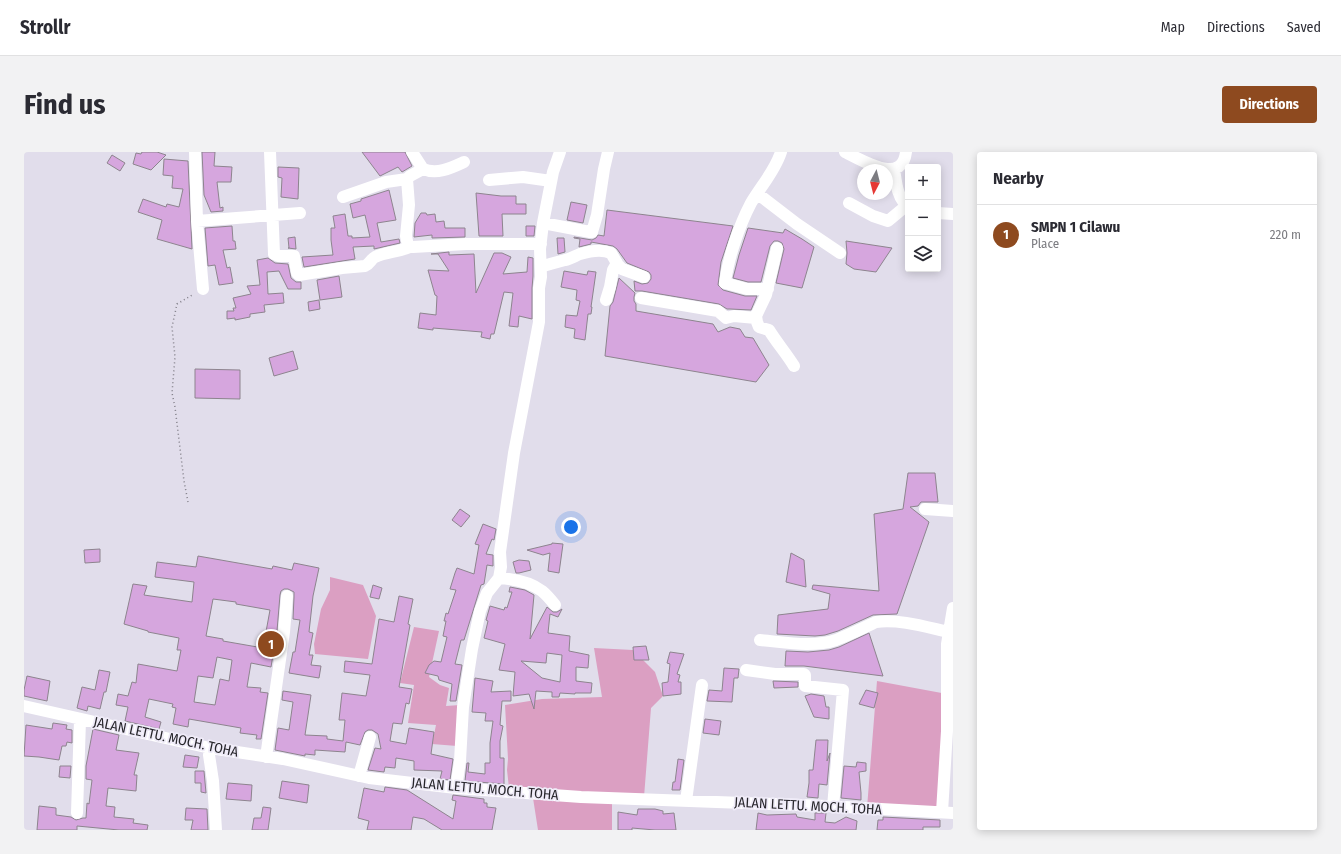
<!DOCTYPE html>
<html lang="en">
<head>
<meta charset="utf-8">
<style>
	:root { --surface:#fff; --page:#f2f2f3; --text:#2b2b33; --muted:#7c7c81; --line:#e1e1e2; --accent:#8e4a1f }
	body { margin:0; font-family:"Fira Sans Condensed",sans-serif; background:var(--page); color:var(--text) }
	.controls { position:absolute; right:12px; top:12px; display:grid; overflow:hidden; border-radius:4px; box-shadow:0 2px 10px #0003 }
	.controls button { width:36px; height:36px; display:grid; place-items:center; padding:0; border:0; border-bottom:1px solid var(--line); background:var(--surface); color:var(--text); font:20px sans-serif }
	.compass { position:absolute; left:833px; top:12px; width:36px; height:36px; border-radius:50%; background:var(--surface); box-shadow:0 2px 10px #0003; rotate:187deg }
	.you { position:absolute; left:547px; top:375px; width:14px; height:14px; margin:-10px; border:3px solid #fff; border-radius:50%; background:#1a73e8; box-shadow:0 0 0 6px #1a73e833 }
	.badge { display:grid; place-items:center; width:26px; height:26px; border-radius:50%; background:var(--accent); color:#fff; font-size:13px; font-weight:700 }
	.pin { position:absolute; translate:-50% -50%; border:2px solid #fff; box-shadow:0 1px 4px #0006 }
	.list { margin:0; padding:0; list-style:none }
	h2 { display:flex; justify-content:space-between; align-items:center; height:52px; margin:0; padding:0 16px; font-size:17px }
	h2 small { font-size:13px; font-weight:400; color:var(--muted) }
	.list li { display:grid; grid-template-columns:26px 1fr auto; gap:12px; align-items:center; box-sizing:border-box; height:60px; padding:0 16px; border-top:1px solid var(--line) }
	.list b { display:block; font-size:15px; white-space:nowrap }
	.list p { margin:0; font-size:13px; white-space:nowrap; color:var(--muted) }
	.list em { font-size:13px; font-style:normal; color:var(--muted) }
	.icon { flex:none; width:22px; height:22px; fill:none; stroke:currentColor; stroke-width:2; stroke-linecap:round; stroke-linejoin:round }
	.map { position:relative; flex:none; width:929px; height:678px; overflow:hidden; border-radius:4px }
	header { display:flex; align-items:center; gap:24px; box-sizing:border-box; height:56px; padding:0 20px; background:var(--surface); border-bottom:1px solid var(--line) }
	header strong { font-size:19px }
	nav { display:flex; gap:22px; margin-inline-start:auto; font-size:14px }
	.intro { display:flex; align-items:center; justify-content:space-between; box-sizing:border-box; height:96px; padding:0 24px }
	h1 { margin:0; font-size:28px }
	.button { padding:10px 18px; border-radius:4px; background:var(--accent); color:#fff; font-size:14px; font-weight:700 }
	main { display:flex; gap:24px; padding:0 24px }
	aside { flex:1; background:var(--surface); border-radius:4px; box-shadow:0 2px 10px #0003 }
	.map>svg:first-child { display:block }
</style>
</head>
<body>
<header>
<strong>Strollr</strong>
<nav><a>Map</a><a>Directions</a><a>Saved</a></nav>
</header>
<div class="intro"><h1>Find us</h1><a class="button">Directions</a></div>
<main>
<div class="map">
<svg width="929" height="678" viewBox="0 0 929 678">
	<rect width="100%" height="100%" fill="#e1ddeb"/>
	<path fill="#db9fc2" d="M306,425L339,433L352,464L344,507L291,502L290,492L297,457L306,438Z
		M390,475L415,479L405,525L416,533L425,536L422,554L436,553L433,594L408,592L412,573L384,571L390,533L376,531Z
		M570,496L609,498L631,520L639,544L627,556L620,645L485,636L483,618L484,607L481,553L518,547L578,545Z
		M853,529L923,542L913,660L843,656Z
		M509,646L588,651V678H514Z"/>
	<path fill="#d6a6de" stroke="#8d848e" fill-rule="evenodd" d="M118,0H133L142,3L127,18L109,12L112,1L117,2Z
		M178,0H191L190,14L208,15L207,30H193L196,56L199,55V59L187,60L180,43Z
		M338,0H381L388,14L378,20L374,15L356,24Z
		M88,3L101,11L96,19L83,11Z
		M140,7L164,9L168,97L133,87L138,68L114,60L119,47L142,55L143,52L155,55L159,37L148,36L149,24L139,23Z
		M254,15L275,16L274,47L257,45L258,26L254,25Z
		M365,38L372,68L353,71L357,90L375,87L376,91L350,97V94L329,95L331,107L280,115L278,105L309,103L307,88V76H311L309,64L321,62L324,84H328V86L346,85L341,63L329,66L326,52L337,49V47Z
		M452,41L477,44H492V52H502V62H478L479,84H455Z
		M547,50L563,53L559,71L543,68Z
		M583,58L709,74L697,110L694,133L699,138L721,144H733L727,158L706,157H703L695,152L618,139H611L610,129L618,132L624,131L627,127V123L625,120L603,111L593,97L589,94L567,90V92L555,95L556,87L550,86V85L568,88L572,86L574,83L580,84Z
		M397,61H402L403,63L411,62L412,70L420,69L421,76H441V85L408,86V83L390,85L391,71Z
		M208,74L209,89H211L212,97L199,98L203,116L206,115L209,131L195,133L191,113L184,114L181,76Z
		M502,74H511L510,84H502Z
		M724,76L759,81L761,77L778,87L790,95L778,136L752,131L760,97L758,91L754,89H750L746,94L737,130H724L709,126L715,103Z
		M271,85L272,97L264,96H265L264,86Z
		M533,86H540L541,100L534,102Z
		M822,89L868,96L852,120L830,117L822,112L823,101Z
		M425,100V103L450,102L452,141L470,101H478L487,105L479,122L503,120L504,105L509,106V124L508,136V167L495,164L494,175L485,174L489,141L480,140L470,182H467L466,187L457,185L458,180L409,176V178L394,176L396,161L412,163L413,144L411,143L404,118L425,119L414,102H407Z
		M244,106L251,111L264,112L267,126L272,130H277V137H264L255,119L243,120L244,142L259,141L260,151L240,153L241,160L226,162V165L211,168V166L203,167V159H210L209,156H212L209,146L227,142L223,134L236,133L233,108Z
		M540,119L563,123L564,119L572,120L567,155H568L567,162H564L561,188L550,186L551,177L541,175L542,163L553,164L556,149L552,148L553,138L537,135Z
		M315,124L318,145L296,148L293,128Z
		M595,126L611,141L610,145V149L612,152V159L689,172L694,180L706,175L716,177L721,185L729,186L745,213L732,230L581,204L586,154L589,150Z
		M295,148L296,157L285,159L284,150Z
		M269,199L274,217L250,224L245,206Z
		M171,217L216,218V247L171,246Z
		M884,321H911L914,350H897L894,354L886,355L905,370L873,462L849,463L814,479L801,483L791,484L753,482L754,463L804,457L806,442L788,437L789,433L855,439L850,362L879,357Z
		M436,357L446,364L437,375L428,368Z
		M459,372L472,377L470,388L468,387L462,402L469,403V414L463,413L460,432L457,433L440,488H437L431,512L438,513L432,549H426L428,532L415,528L414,524L401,521L405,513L410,509L417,510L423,485L419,484L422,469H420L422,461L424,462L432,438L426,437L431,421L433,416L450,422L455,393L451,392Z
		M528,391L539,392L535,421L524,419L526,401L519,403L503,398L528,392Z
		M76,397V410L61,411L60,398Z
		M767,401L780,408L782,435L762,430Z
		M174,404L248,417L249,414L268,418L270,411L295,416L289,444L285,480L289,481L285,503H289L287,513L297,514L295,526L265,521L269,500H271L276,468L269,467L270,445V440L264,437H260L257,439L256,443L253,479L247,515L227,511L223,535L237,536L236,540L244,541L237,587H232L233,583L216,581L217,576L165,567L164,575L149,572L152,556L148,555L149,552L125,547L121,565L137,570L135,577L101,569L104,555L92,553L94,542L104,544L108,530L112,531L114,512L153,519L157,498H153L155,486L124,480V479L100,472L109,432L123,434L120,443L168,450L170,430L131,425L133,410L172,415ZM189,447L212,450V452L246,458L239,496L199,489V487L182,484ZM193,505L208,508L205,529L196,527L191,553L170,550L174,524L189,526Z
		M495,408L505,409L507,418L495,421H492L489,410Z
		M349,433L358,436L355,447L346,445Z
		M486,435L501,438L510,443L506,487L523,455L529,460H533L538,457L534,465L526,462L524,481L546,484L545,499L565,503L564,516L552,515V529L568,531L567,541H551V542L536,541L535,545H528V540L512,539L510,557L505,542L489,544L491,520L475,518L481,492L460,486L464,469L462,468L466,454L480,458L481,455L483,456L488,440H485ZM523,501L538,503L536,530L518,526L497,509L522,511Z
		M375,444L389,447L384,472L386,473L375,535L388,537L385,552L382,551L378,572L369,571L366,589L382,592L385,576L410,580L407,602L429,607L426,628L416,627L418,619L390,618V609L372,606L371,616L361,615L360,620L344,618L351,596L357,597L354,582L348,578H344L341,580L336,593L322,590L321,600L291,598V603L281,602V604L251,598L254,576L265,578L269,550L258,548L259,539L287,543L281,583L303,584V587L319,589L321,568H315L318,541L342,544L346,523L320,520L321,509L348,512L355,467L370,470Z
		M845,481L859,524L780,514H761L762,499L784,500L805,498L815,495Z
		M622,494L625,508H610L609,495Z
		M646,500L660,502L653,522L656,523L654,530H657V542L639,544L638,531L644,530L646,512L643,511Z
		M700,516L715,517L714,526H710L708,550L683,549L685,538L698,539Z
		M75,518L86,520L82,540H80L76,557L64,554L63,559L53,556L58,535L71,538Z
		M3,524L26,529L23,549L0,544V538Z
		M451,526L469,529L467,540L487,539V549H478L476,573L479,574L476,589V606H480V632L441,629L443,611H445L444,620L461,622V611H466V591L469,569H461L462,561L448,560Z
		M749,529L774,530V535L750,536Z
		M842,538L854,541L850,556L835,552Z
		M787,542L800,544L802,555H805V567L790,565L781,544Z
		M681,567L697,569L695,583L679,581Z
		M29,571L43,573L42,577L48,578V591L43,590L42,594H38L35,608L15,605L0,604L2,573L28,577Z
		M69,577L95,583L92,598L115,601L110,623H113L112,639L84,636L82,654L91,655L90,665L110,667L109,671L124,673L123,678H95L53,674V678H13L15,654L32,656V663L47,665L52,668L59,666H62L63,651L65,652L68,628L62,627V614Z
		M792,588H804L803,609L806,601L803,633L795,632L794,646L783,645L785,631V618H789Z
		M161,603L175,605L173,616L159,615Z
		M654,607L660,608L656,638H648L649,630H651Z
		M833,610L842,611V619L835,620L837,641V648L817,646L820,614L832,615Z
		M36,614H47L46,626L35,625Z
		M171,619H180L182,641L177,640V631H171Z
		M258,629L285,633L283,651L255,646Z
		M204,631L228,633L227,649L202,647Z
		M361,635L383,638L429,667L432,649L428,648L429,643L460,647V651H463V655L472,656L468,678H418L400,667L389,665L387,678H343L345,669L334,666L340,636L360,640Z
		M239,655L247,656L244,678H228L230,666H237Z
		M162,656L183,657L184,678H167L169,668H161Z
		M614,657H631L639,659V662L650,661L652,678H631L608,676V678H594V660L613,663Z
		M734,661L743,663L772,662L773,665L791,668V661H802L801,670L811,671L822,665L833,669L832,678H732Z
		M859,665L916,668V675H899V678H853L854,668H859Z"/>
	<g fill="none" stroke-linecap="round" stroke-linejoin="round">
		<path stroke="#807e87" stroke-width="1.5" stroke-dasharray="1 3" stroke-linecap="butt" d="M164,350L160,329L151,255L148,241L151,205L148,175L153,152L170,142"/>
		<path stroke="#fff" stroke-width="12" d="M171,0L173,69L179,137
			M246,0L250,102L254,104H270L273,121L275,123L318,116L341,114C346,112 347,107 351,105C362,100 374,100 386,95
			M388,0L399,17
			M821,0C838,8 878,34 882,0
			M440,10C427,16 413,23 399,17L386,24L383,27L385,53L382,84L384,94L389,95L442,92H517
			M870,17C872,29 873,47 884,54
			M465,28L499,25L527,29
			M734,42L773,72L816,101
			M319,45L362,30L383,27
			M825,51L849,64L864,69L882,54
			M914,61L929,62
			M173,69L276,61
			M519,71L566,80H568L573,63L580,17L584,0
			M753,96L742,143L732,164L733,170L735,175L745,178C753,191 762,201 770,214
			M517,115C525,112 533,110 541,108C546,107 551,104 556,102C566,99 578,97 587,101L594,113L598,117L620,125
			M744,137H723L701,131C704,106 715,74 727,51C737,34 751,19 757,0
			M617,146L694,159L702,166L710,164L732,166
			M582,148L586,135L589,118L593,111
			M901,357L929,359
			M475,426C490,427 506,430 518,439C523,443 527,448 531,453
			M736,488C760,490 788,496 812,488C825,483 839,476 852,470C876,467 902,475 925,480
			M722,518L751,522H780L781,523V534L819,538L809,655
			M0,554L186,596L259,607L345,626L432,636L557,645L803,654L929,661
			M186,596L185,603L189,629L192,678
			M242,605L260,480L263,444
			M335,624L346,585
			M432,636L436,609L439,555L448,497L456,459L463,441L475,426L477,415L476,400L490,301L515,170V136L517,125L516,97L519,71L529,20L536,0
			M662,649L678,533
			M918,660L923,579V492L929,456
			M53,661L56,568"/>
	</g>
	<g text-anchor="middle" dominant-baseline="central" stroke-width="3.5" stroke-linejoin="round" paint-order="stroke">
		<g font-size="14" fill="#26252a" stroke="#efebf8">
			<text transform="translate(142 585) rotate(12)">JALAN LETTU. MOCH. TOHA</text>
			<text transform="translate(461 637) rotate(5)">JALAN LETTU. MOCH. TOHA</text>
			<text transform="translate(784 654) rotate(3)">JALAN LETTU. MOCH. TOHA</text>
		</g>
	</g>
</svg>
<div class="controls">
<button>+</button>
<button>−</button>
<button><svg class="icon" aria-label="layers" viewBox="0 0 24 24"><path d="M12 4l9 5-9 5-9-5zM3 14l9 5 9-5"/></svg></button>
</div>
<svg class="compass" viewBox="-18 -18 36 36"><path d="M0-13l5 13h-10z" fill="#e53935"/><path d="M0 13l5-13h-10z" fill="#7c7c81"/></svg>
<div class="you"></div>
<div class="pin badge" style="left:247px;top:492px">1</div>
</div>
<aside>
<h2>Nearby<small></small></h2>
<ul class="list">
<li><span class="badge">1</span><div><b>SMPN 1 Cilawu</b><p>Place</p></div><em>220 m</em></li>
</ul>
</aside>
</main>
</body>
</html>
